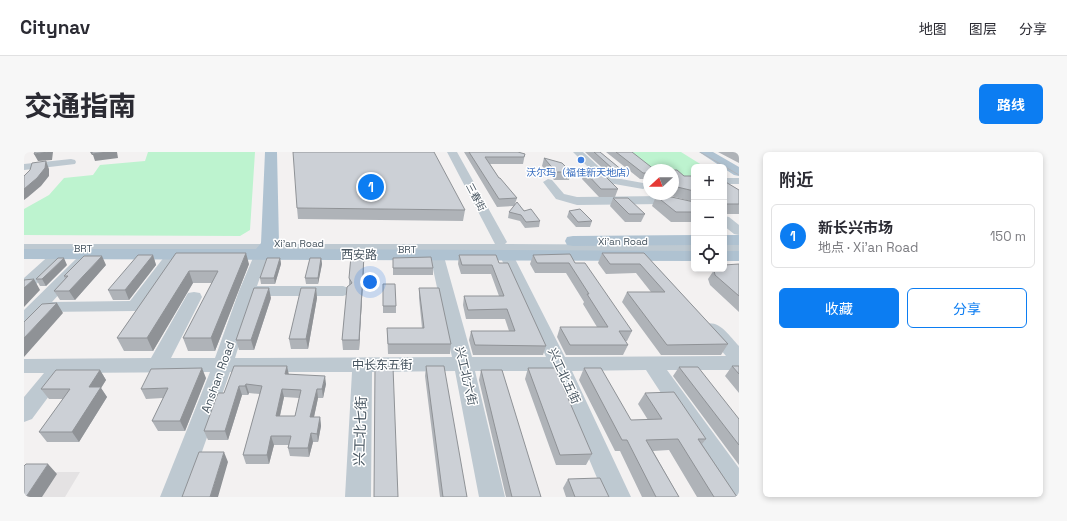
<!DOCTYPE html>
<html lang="zh">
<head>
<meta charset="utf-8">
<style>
	:root { --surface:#fff; --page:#f7f7f7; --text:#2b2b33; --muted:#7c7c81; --line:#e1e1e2; --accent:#0c7df2 }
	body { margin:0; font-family:"Space Grotesk","Noto Sans SC",sans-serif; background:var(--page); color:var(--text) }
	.controls { position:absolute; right:12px; top:12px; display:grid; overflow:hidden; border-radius:6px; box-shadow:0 2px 6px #0003 }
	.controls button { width:36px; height:36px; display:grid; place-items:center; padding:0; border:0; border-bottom:1px solid var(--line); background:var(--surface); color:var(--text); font:20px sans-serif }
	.compass { position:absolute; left:619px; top:12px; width:36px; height:36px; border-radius:50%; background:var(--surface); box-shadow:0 2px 6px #0003; rotate:249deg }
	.you { position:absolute; left:346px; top:130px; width:14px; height:14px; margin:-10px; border:3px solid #fff; border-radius:50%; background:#1a73e8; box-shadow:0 0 0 6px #1a73e833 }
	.badge { display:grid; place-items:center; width:26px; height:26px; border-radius:50%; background:var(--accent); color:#fff; font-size:13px; font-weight:700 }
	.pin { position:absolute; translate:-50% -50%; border:2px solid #fff; box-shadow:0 1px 4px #0006 }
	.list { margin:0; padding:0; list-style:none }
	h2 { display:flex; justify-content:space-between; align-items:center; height:52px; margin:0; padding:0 16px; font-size:17px }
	h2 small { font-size:13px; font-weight:400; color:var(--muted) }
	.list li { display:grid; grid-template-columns:26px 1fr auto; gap:12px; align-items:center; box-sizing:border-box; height:64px; margin:0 8px 8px; padding:0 8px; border:1px solid var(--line); border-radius:6px }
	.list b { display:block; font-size:15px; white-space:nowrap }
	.list p { margin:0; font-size:13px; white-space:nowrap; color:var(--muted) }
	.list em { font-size:13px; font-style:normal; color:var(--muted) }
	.actions { display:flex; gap:8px; padding:12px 16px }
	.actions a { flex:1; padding:9px 0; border:1px solid var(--accent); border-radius:6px; text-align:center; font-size:14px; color:var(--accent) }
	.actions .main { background:var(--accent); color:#fff }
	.icon { flex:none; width:22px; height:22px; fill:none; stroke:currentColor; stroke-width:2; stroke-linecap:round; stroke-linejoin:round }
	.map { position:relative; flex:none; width:715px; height:345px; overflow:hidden; border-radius:6px }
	header { display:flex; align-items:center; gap:24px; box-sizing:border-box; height:56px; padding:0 20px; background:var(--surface); border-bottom:1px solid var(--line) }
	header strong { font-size:19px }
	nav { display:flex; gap:22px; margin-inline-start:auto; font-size:14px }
	.intro { display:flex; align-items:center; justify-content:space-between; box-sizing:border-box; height:96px; padding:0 24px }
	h1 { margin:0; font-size:28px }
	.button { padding:10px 18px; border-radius:6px; background:var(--accent); color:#fff; font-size:14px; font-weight:700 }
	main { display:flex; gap:24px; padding:0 24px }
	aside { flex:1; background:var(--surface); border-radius:6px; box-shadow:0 2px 6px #0003 }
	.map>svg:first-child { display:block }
</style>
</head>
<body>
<header>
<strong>Citynav</strong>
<nav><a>地图</a><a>图层</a><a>分享</a></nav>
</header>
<div class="intro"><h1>交通指南</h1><a class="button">路线</a></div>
<main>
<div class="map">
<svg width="715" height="345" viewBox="0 0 715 345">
	<rect width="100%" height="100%" fill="#f3f1f1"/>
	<path fill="#e4e2e3" d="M5,320H56L41,345H0Z"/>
	<path fill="#bdf3cf" d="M124,0H231L226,78L216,84L0,83V57L25,43L40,26L69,23L76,13L121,9Z
		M606,0H657L681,15H670V27H649V18H629Z"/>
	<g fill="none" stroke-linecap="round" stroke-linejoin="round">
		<path fill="#bec9d1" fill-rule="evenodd" d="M423,0H433L483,90L481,92L670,93V101H488L541,205L702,204L678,176L681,172C696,168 705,184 715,194V218H643L715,316V345H705L622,218L548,219L607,345H581L528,219H451L481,345H455L431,219L348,220L347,345H321L328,220H206L162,345H136L186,220L42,221L8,267L0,270V245L20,221H0V207L127,206L164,141L170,140L176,141L178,145L147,206H191L215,139L231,101L156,100L157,103L117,158L111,159L18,160L6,172L0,174V158L53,106L58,105L63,106L65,109L28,150L106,149L144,100H42L43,102L41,105L6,138L0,140V126L29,100H0V92H471ZM243,101H407L406,103L428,205L211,206L230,144H319L325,142L327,139L325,136L319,134H233L244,103ZM419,101H478L476,104L522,205H448Z
			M549,0H559L586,25L619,31L625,34L619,37L579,30Z
			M47,7L51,8L52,10L51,12L0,18V12Z
			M700,26H715V32H700Z
			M524,27L528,28L540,42L553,45L639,44L643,45L645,48L643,51L639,52L553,53L532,47L519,30Z
			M700,64L705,65L715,73V83L710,82L700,74Z
			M700,93H715V101H700Z"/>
		<path fill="#afc2d1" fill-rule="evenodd" d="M241,0H253L255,91L250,97L670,99V109L0,107V97H232L237,91Z
			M675,0H689L715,15V24L710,23Z
			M670,83V93L549,94L543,93L541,89L543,85L549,84Z
			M700,83H715V93H700Z
			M700,99H715V109H700Z"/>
		<path stroke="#b2b6bc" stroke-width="1" d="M676,0L715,23"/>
	</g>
	<path fill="#afb3b8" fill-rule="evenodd" d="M440,0H494L501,2L499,12H466L475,26L493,46L491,52L516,69L515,75L501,76L496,69L484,66L485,60L490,54L473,55Z
		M561,0H576L599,19L597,25L587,24Z
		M582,0H608L625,18V31L620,27H616Z
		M694,0H715V11Z
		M520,6L547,20L545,28H530L518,14Z
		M649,18L660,24H670V50L639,42H649Z
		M561,20L594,37L591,45H575L558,27Z
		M700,29L715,38V62H700Z
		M632,44L670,50V70H647L628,54Z
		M589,46L621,62L617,70H601L586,54Z
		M273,56L441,58L439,69L274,67Z
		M545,59L568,69L566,75H552L543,65Z
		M152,101L225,112L191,199H164L159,186L188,131H169L129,199H100L93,186Z
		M578,101H620L704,192L697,203H637L598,150L603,140H627L612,121L582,122L574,111Z
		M129,103L132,113L105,148H89L84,138Z
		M435,103L475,111L522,194L519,203H449L445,188L447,179H485L481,167H442L439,153L440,144H475L467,122H437L434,112Z
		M509,103L551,111L608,179L603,189H601L604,193L599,203H542L533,185L536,175H573L559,152L560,150L542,121H511L506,112Z
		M340,104V112L335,198H319L318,188L325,133V126Z
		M256,106L257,112L251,132H237L236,126Z
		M297,106L298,112L294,132H282L281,126Z
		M369,106L409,116V123H369Z
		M715,112V160L686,133L684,127L690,118Z
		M43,113L22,134H16L12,127Z
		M82,113L51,148H36L30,139L41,127L40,124Z
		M359,132L372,154V161H359Z
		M292,136L293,146L284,197H267L265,187Z
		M395,136L427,192L426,202H364L363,176H398L395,146Z
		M247,146L230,198H215L212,188Z
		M210,214L264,222L302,232L299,246H294L290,265H296L297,274L294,290H289L285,305L266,304L264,296L265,293H250L245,312H222L219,303L236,242L225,241L224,243H218L204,288H184L180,279L200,241ZM260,245L275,246L271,264H256Z
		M402,214L443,345H416L401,224Z
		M708,214H715V241L701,224Z
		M655,215L715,267V313L649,224Z
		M504,216L568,302L562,313H532L501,227Z
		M560,216L607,268H624L614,252L621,241L682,287L678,292L713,345H673L645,298L629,299L655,345H618L596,299H591L555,228Z
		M76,218L82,228L77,236L83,245L55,290H23L15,280L39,247H25L17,237Z
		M457,218L517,345H482L455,228Z
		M182,226L161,279H134L128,269L139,246L122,247L117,237Z
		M544,327L585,345H542L539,336Z"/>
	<path fill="#8f9296" d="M24,0H29L28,8L14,9L10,2Z
		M66,0H93L94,6L71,9L69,3H68Z
		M22,9L25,17V24L17,34L4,45L0,48V37Z
		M222,101L225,112L191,199L187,186Z
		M129,103L132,113L105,148L101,138Z
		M78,104L82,113L51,148L45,139Z
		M340,104V112L335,198V188Z
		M40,106L43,113L22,134L18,127Z
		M256,106L257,112L251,132L250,126Z
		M297,106L298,112L294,132V126Z
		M165,119L169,131L129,199L123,186Z
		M10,127L16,138L0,155V136Z
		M245,136L247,146L230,198L227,188Z
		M292,136L293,146L284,197L282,187Z
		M33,151L39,161L0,205V186Z
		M263,214L265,223L261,222Z
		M178,216L182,226L161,279L156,269Z
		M76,218L82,228L77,236L83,245L55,290L48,280L65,235Z
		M301,224L302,232L299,246L298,237Z
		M222,232L225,241L224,243L221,234Z
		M215,234L218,243L204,288L201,279Z
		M258,237L260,245L254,272L252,264Z
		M293,237L294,246L288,274L286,265Z
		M296,265L297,274L294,290L293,282Z
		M287,281L289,290L285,305L284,296Z
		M247,284L250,293L245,312L243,303Z
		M200,300L204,310L194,345H186Z
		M24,312L33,322L18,345H2Z"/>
	<path fill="#ccd0d6" stroke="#8f9296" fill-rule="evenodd" d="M11,0H24L10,2Z
		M68,0H84L68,2Z
		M269,0H410L441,58L273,56Z
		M445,0H494L501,2L500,5H461L475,26H476L493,46L475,47Z
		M570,0H576L599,19L589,17Z
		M592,0H608L631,18H625V19H624L623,21H619Z
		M520,6L538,11L547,20H532Z
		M22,9L21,16L13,26L0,37V24L6,18L8,11Z
		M649,18H653L660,24H670V39L649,34Z
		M561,20H577L594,37H577Z
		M700,29L715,38V52H700Z
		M632,44H643L670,50V60H652Z
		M589,46H604L621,62H605Z
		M493,50L500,59L507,57L516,69L502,70L497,63L485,60Z
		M556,57L568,69L554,70L545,59Z
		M152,101H222L187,186H159L194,119H165L123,186H93Z
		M578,101H620L704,192L643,193L603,140H641L616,112H586Z
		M546,102L551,111H561L608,179H595L604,193H546L536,175H584L563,142H565L545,111H513L509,103Z
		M114,103H129L101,138H84Z
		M435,103H472L475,111H484L522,194L451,193L447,179H491L483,157L444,158L440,144H480L468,113H438Z
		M60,104H78L45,139H30L44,124H40Z
		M327,104H340L335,188H318L323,135L328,131L325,126Z
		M407,105L409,116H369V106Z
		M34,106H40L18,127H12Z
		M243,106H256L250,126H236Z
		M286,106H297L294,126H281Z
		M715,112V144L691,123L690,118L691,117H700V113Z
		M10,127L0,136V128Z
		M359,132H371L372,154H359Z
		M230,136H245L227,188H212Z
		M277,136H292L282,187H265Z
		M395,136H415L427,192H364L363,176H400Z
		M33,151L0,186V170L18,152Z
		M210,214H263L261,222L301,224L298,237H293L286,265H296L293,282L287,281L284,296H264L267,284H247L243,303H219L238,234L222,232L221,234H215L201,279H180L194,241H200ZM258,237L277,238L271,264H252Z
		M402,214H420L443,345H419Z
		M708,214H715V222Z
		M351,215H369L374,345H350Z
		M655,215H674L715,267V293Z
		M178,216L156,269H128L144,236L117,237L127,217Z
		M504,216H531L568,302L536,303Z
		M560,216H577L607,268L638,267L621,241L650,240L682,287H674L713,345H690L654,287L622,288L655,345H632L603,288H598Z
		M32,218H76L65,235H77L48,280H15L46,237H17Z
		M457,218H478L517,345H488Z
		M175,300H200L186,345H158Z
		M2,312H24L2,345H0V314Z
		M576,326L585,345H551L544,327Z"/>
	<circle fill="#3f7fe0" stroke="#fff" stroke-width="1.5" cx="557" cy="8" r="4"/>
	<g text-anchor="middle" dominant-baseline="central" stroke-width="3" stroke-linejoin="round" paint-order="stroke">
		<g font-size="10" fill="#366cbe" stroke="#fff">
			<text x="557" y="20">沃尔玛（福佳新天地店）</text>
		</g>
		<g font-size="10" fill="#475560" stroke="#fff">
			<text transform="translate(452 45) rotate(62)">三春街</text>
			<text x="599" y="89">Xi'an Road</text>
			<text x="275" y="91">Xi'an Road</text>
			<text x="59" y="96">BRT</text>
			<text x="383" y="97">BRT</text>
		</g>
		<g font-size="12" fill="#475560" stroke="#fff">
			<text x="335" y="103">西安路</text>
			<text x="358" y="213">中长东五街</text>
			<text transform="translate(442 224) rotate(77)">兴工北六街</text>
			<text transform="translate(540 224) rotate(65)">兴工北五街</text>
			<text transform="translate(194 225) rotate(-70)">Anshan Road</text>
		</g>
		<g font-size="14" fill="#475560" stroke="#fff">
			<text transform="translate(336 279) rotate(-88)">兴工北七街</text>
		</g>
	</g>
</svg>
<div class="controls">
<button>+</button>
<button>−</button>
<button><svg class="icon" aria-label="locate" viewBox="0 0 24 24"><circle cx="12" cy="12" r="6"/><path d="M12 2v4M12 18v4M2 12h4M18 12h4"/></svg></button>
</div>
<svg class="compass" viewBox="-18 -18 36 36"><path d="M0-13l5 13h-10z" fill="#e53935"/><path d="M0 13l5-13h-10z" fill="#7c7c81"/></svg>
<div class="you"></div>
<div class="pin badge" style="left:347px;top:35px">1</div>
</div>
<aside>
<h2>附近<small></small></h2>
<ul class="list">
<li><span class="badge">1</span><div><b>新长兴市场</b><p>地点 · Xi'an Road</p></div><em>150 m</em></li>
</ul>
<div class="actions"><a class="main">收藏</a><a>分享</a></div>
</aside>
</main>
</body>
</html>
